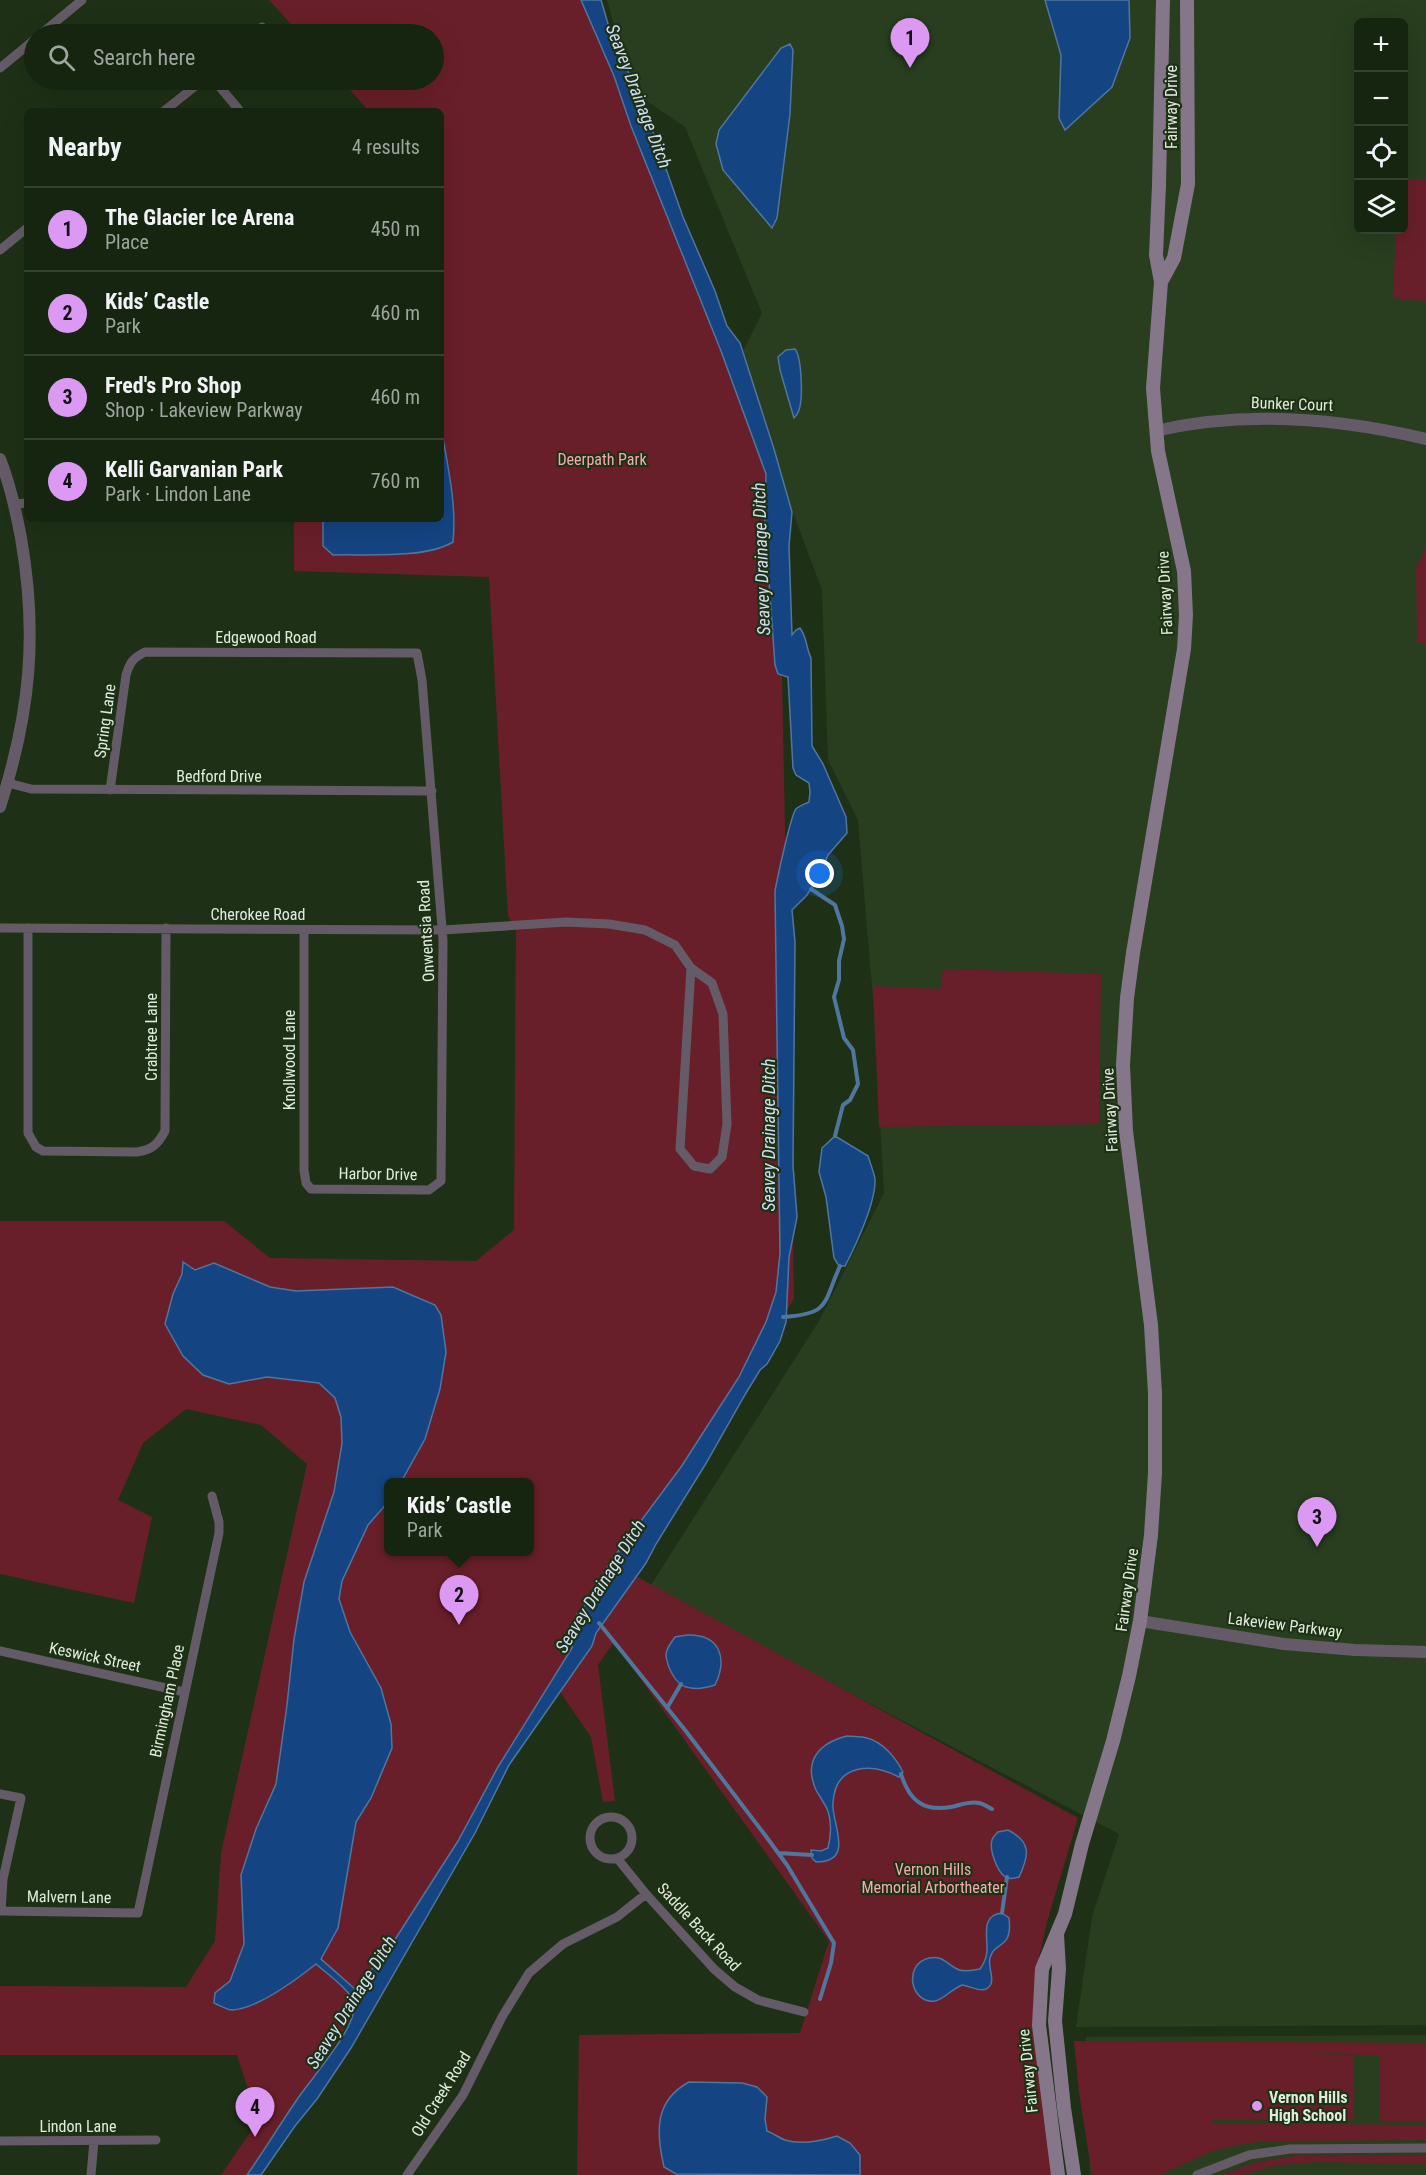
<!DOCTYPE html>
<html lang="en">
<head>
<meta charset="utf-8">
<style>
	:root { --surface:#162510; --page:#23311e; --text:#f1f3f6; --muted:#9ea59f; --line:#354230; --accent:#dc99f4 }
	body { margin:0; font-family:"Roboto Condensed",sans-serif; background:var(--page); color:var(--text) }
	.controls { position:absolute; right:18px; top:18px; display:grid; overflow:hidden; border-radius:9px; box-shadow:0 6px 24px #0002 }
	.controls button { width:54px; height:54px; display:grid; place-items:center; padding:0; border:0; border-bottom:2px solid var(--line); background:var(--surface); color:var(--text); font:30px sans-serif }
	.you { position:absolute; left:820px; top:874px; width:21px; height:21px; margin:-15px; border:4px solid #fff; border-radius:50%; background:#1a73e8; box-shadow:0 0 0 9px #1a73e833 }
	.badge { display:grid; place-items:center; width:39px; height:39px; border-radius:50%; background:var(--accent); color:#111; font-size:20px; font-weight:700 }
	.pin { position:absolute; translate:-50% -50px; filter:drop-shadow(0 2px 3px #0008) }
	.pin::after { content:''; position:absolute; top:32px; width:21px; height:18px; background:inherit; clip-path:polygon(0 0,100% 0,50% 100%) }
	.popup { position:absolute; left:384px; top:1478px; width:150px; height:78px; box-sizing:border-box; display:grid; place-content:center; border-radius:9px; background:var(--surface); filter:drop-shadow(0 2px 4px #0005); font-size:20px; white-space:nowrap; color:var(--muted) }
	.popup b { font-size:22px; color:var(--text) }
	.popup::after { content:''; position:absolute; left:50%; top:100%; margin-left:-12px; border:12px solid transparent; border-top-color:var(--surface) }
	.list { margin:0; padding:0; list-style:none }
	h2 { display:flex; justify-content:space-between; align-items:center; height:78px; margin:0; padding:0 24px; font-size:26px }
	h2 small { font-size:20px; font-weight:400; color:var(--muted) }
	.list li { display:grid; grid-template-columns:39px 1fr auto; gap:18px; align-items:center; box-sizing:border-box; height:84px; padding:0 24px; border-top:2px solid var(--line) }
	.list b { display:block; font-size:22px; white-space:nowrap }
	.list p { margin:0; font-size:20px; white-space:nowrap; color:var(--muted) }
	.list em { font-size:20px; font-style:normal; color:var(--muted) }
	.icon { flex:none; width:33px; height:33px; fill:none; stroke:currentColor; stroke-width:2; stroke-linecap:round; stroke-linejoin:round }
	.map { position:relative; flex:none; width:1426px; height:2175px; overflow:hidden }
	.search { position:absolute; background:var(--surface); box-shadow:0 6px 24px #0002; left:24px; top:24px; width:420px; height:66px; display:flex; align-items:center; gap:15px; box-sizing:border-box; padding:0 21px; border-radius:33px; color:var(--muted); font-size:22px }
	.panel { position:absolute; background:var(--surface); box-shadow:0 6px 24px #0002; left:24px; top:108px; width:420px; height:414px; border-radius:9px }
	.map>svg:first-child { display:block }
</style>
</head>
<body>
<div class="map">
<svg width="1426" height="2175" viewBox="0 0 1426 2175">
	<rect width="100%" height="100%" fill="#1e3116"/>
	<path fill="#283e1e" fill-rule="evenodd" d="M607,0H1426V2025L1076,2027L1092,1917L1119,1834L649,1588L819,1321L884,1193L874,1010L858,820L828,760L822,590L737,363L762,313L685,127L632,91ZM1358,22H1404V230H1358Z
		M1426,2035V2175H1090L1086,2037Z"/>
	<path fill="#691f29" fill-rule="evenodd" d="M269,0H595L778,467L794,1298L708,1450L627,1571L1078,1818L1047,1922L1039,1957L1034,1999L1054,2175H577L579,2035L800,2033L829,1941L614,1642L598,1665L615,1801L603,1802L591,1737L556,1686L254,2175H221L258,2121L237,2055H0V1986L186,1987L215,1941L221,1853L307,1464L261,1425L186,1409L143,1443L118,1500L152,1517L134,1603L0,1574V1221H224L270,1258L476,1261L514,1230L516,929L508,916L489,577L294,571V519H441V111H369L341,80H434V34H300ZM388,1482H530V1552H388Z
		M1404,179H1426V301L1393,298L1396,230H1404Z
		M1426,548V643H1417L1416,567Z
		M943,969L1101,974L1099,1124L879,1127L873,986L940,989Z
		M1074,2041L1426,2043V2121H1380L1379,2055L1300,2054L1354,2056V2119H1213L1212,2123L1426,2125V2140L1274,2141L1248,2143L1212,2151L1160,2175H1092L1079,2092Z
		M1294,2156H1426V2164L1318,2162L1278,2165L1241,2175H1221L1258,2162Z"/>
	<path fill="#144482" stroke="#51769d" stroke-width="1.5" d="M581,0H601L611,34L645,109L683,217L715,291L727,326L740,343L774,449L792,512L789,546L792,635L796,630L800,628C807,637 806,648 811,658L812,746L823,764L846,817L847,833L828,855L818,878L807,895L792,910L795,942L793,1165L797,1217L789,1257L786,1322L780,1341L767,1364L760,1370L746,1393L705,1465L656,1544L646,1563L596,1633L592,1646L509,1765L475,1833L351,2048L317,2099L295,2126L261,2175H247C264,2151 279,2126 296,2101C309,2081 358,2027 354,2004C352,1991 326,1973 316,1964C297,1979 257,2009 232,2010C227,2010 219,2005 214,2003L215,1993L230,1981L244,1944L241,1875L256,1829L276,1784L287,1705L294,1639L304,1582L334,1492L342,1443L341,1417L335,1398L319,1383L267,1377L229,1384L203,1375L183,1356L165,1324L173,1294L182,1274L183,1262L195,1270L214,1263L270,1287L296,1291L393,1287L435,1305L441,1315L446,1352L440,1389L425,1439L401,1482H388V1502L368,1525L342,1581L339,1599L350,1632L381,1688L391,1724L392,1748L371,1798L356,1822L338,1928L321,1959L355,1989L389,1949L458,1841L498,1767L572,1648L577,1614L591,1599L609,1564L681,1467L739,1377L766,1322L776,1292L780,1253L775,891C777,880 791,814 796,809C799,806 805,804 809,802L810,792L809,783L796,775L793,768L788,677L778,674L775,665L765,525L766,474L721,351L631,126L614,76Z
		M1045,0H1129L1130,38L1112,87L1065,130L1059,118L1061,55Z
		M790,44L793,50L790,114L777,218L772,228L723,170L716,144L719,130L781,48Z
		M795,349C802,358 803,399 799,410C798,413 796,416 794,418L780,370L778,357L786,350Z
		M441,426C447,464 457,503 453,542C425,559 366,554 333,555L323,546V519H441Z
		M835,1136L868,1156C870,1163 874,1172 875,1179C876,1202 856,1245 845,1266H839L834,1258L826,1197L819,1172L822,1148Z
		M687,1635C720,1634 728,1658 715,1685C706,1688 696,1690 686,1687C675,1684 667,1666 666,1655C666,1648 671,1643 675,1637Z
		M847,1736C853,1737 861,1736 867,1738C883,1742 896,1758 903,1772L899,1777C872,1763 835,1763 833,1803C831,1823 856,1862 816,1862L812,1858L811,1850L821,1851L828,1848C831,1836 832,1824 828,1811C825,1804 820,1797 816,1790C803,1761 819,1743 847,1736Z
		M1008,1830C1032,1842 1029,1856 1019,1877C1014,1878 1009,1880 1004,1876C997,1870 989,1850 992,1840C993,1837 996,1834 998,1832Z
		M1002,1913L1009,1918C1013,1950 995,1940 990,1958C987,1968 998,1983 986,1989C979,1992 970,1986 962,1985C952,1989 944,1999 935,2001C910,2004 903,1964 929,1958C942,1955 947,1964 957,1969C964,1973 973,1970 980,1969C984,1964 986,1958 987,1952C988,1937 980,1915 1002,1913Z
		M689,2082L742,2083L757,2087L767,2097L765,2119L767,2131C773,2133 779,2138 785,2140C801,2145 821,2141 837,2136L850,2143L860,2155V2175L676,2174L664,2167C656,2132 654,2101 689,2082Z"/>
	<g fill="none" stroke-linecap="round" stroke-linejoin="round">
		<path stroke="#51769d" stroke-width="4" d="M811,889L835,905L842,926L844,939L839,961V980L834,997L844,1038L853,1050L858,1084L850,1100L843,1105L835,1136
			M783,1317C831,1314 823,1303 840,1266
			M599,1623L685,1730L765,1835L787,1865L834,1943L831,1963L820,1999
			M667,1708L681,1684
			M901,1774C909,1800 923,1812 951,1807C961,1805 969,1801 979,1803C984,1804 988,1807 992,1809
			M778,1853L812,1855
			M1002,1913L1007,1877"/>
		<path stroke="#655b68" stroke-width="9" d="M41,34L82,0
			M254,34L262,27
			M0,68L34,40
			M214,80L240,111
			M164,111L203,80
			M0,250L27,228
			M14,504L27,503
			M8,783L31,789L432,791
			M110,790L126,675C130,662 133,658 145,652L417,653L422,680L443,940L441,1181L429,1190L311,1189L306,1183L304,1170V930
			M0,928L443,930L566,922L609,924L645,930L675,945L691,968L680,1149L694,1166L710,1169L722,1157L727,1124L723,1014L712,983L691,968
			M28,928V1133L36,1147L43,1151L137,1152C152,1150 158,1144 165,1131L166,928
			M0,1651L184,1692
			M0,1794L21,1798L3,1879L1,1911
			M590 1838a21 21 0 1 1 42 0a21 21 0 1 1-42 0Z
			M617,1858L646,1894L714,1969L735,1987L758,2000L804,2012
			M0,1911L138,1913L219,1533V1522L212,1496
			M0,2141L156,2140
			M91,2175L94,2141
			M407,2175L463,2095L502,2017L529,1973L563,1944L617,1917L646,1894
			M1197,2175L1249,2155L1290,2149L1426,2148"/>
		<path stroke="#655b68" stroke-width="12" d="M1156,431C1245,410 1337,418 1426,439
			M0,459C10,484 16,511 21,538C38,635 30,714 0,807
			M1140,1621L1284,1644L1355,1650L1426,1652"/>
		<path stroke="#85768a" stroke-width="14" d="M1161,282L1174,258L1188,184L1187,0
			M1057,1935L1059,1969L1055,2021L1064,2108L1074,2175
			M1058,2175L1039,2025L1042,1969L1065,1914L1082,1844L1113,1741L1129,1676L1140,1621L1151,1535L1155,1473V1393L1151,1325L1126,1131L1123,1065L1127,998L1133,953L1184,649L1186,615L1184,571L1158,451L1153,388L1161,282L1156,255L1159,185L1163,0"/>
	</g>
	<circle fill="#dc99f4" stroke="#1e3116" stroke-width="2" cx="1257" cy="2106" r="6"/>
	<g text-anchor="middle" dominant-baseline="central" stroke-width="4.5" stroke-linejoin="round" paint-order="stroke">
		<g font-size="16" fill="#e0ecdb" stroke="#1e3116">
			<text transform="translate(1171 107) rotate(-90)">Fairway Drive</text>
			<text transform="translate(1292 404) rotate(2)">Bunker Court</text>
			<text transform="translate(1165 593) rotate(-93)">Fairway Drive</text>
			<text x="266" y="637">Edgewood Road</text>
			<text transform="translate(105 721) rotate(-82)">Spring Lane</text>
			<text x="219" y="776">Bedford Drive</text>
			<text x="258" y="914">Cherokee Road</text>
			<text transform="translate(426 931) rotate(-93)">Onwentsia Road</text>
			<text transform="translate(151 1037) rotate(-90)">Crabtree Lane</text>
			<text transform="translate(289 1060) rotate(-90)">Knollwood Lane</text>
			<text transform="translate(1110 1110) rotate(-93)">Fairway Drive</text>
			<text transform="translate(378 1174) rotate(1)">Harbor Drive</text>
			<text transform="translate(1127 1590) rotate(-82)">Fairway Drive</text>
			<text transform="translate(1285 1625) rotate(7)">Lakeview Parkway</text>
			<text transform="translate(95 1657) rotate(12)">Keswick Street</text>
			<text transform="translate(167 1701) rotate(-78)">Birmingham Place</text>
			<text transform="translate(69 1897) rotate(1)">Malvern Lane</text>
			<text transform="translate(699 1927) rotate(47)">Saddle Back Road</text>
			<text transform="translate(1028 2071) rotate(-96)">Fairway Drive</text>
			<text transform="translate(441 2094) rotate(-58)">Old Creek Road</text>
			<text x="78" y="2126">Lindon Lane</text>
		</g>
		<g font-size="16" fill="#f5abad" stroke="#1e3116">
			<text x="602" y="459">Deerpath Park</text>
			<text x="933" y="1869">Vernon Hills<tspan x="933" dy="18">Memorial Arbortheater</tspan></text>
		</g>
		<g font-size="16" font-weight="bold" fill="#e0ecdb" stroke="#1e3116" text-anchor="start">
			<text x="1269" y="2097">Vernon Hills<tspan x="1269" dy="18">High School</tspan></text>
		</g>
		<g font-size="18" font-style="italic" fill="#d0ddf0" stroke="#1e3116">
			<text transform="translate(639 96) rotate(69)">Seavey Drainage Ditch</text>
			<text transform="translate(761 559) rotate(-92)">Seavey Drainage Ditch</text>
			<text transform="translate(768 1135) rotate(-90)">Seavey Drainage Ditch</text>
			<text transform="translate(600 1586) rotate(-58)">Seavey Drainage Ditch</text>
			<text transform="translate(351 2002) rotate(-58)">Seavey Drainage Ditch</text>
		</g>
	</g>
</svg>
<div class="controls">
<button>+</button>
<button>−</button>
<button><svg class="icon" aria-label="locate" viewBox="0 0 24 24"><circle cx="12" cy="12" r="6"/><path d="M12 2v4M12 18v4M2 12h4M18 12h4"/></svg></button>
<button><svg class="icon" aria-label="layers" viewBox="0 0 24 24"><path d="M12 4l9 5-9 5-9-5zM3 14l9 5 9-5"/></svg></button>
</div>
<div class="you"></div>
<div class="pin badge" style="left:910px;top:68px">1</div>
<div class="pin badge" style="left:459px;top:1625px">2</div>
<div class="popup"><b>Kids’ Castle</b>Park</div>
<div class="pin badge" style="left:1317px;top:1547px">3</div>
<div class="pin badge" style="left:255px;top:2137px">4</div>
<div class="search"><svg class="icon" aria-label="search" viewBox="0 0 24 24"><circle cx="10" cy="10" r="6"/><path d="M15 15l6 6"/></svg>Search here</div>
<section class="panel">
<h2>Nearby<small>4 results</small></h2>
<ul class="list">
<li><span class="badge">1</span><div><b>The Glacier Ice Arena</b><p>Place</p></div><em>450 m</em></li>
<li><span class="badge">2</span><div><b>Kids’ Castle</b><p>Park</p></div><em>460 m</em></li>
<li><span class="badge">3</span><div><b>Fred's Pro Shop</b><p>Shop · Lakeview Parkway</p></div><em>460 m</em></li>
<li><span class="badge">4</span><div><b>Kelli Garvanian Park</b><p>Park · Lindon Lane</p></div><em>760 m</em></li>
</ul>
</section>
</div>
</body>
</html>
